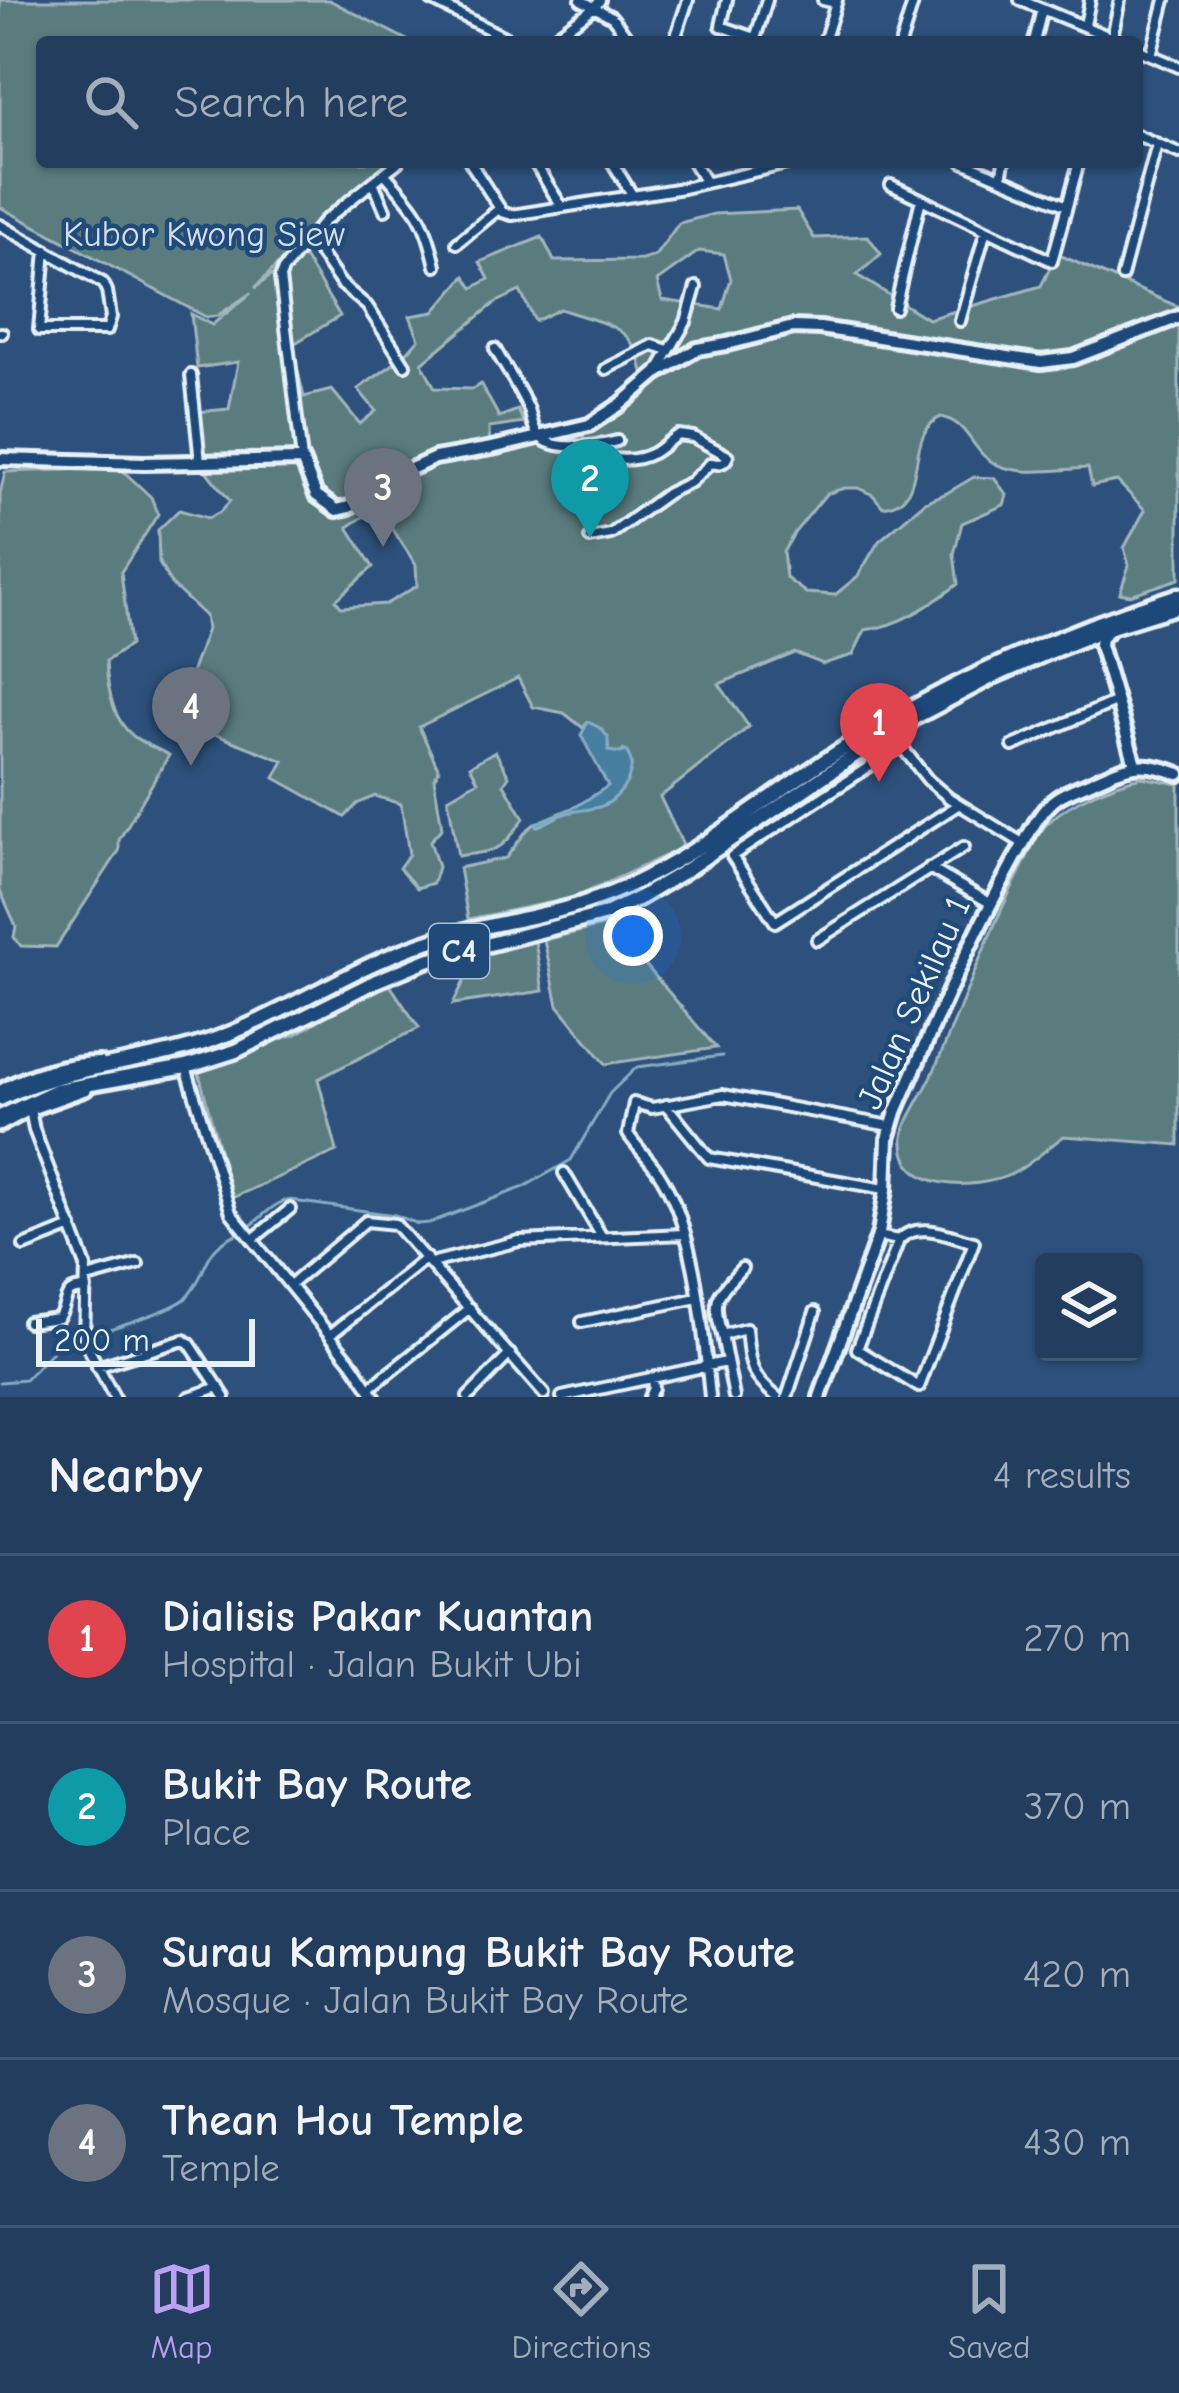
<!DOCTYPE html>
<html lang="en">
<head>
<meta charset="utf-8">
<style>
	:root { --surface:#223d5d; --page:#2a4463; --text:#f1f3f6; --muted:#a2aebc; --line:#3f5672; --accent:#bca0f2 }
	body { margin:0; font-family:"Comic Neue",sans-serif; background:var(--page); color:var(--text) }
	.controls { position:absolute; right:36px; bottom:36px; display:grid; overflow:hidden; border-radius:12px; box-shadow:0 3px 9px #0004 }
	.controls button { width:108px; height:108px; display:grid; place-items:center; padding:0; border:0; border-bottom:3px solid var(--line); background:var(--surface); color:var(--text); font:60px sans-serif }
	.scale { position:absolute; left:36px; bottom:30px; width:219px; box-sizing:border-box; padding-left:12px; border:6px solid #e8f1f8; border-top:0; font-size:33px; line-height:42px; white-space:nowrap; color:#e8f1f8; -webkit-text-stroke:9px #1f4a7a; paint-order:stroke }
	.you { position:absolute; left:633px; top:936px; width:42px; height:42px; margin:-30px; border:9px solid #fff; border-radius:50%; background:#1a73e8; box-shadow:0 0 0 18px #1a73e833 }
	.badge { display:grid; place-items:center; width:78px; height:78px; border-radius:50%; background:var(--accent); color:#fff; font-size:39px; font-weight:700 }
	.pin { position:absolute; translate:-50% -99px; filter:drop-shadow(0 3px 6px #0008) }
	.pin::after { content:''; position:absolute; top:63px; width:42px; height:36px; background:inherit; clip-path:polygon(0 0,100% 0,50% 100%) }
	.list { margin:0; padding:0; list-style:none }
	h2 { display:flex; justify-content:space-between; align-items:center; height:156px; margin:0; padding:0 48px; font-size:51px }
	h2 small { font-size:39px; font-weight:400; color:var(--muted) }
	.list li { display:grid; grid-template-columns:78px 1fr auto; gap:36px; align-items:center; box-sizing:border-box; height:168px; padding:0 48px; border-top:3px solid var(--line) }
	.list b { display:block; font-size:45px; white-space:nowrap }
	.list p { margin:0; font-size:39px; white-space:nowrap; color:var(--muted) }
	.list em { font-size:39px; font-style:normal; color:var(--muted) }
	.icon { flex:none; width:66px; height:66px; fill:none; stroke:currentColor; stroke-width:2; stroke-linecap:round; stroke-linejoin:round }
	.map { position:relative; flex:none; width:1179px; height:1397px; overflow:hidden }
	.search { position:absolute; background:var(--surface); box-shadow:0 3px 9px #0004; left:36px; right:36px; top:36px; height:132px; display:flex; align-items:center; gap:30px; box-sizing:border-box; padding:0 42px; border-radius:12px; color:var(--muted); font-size:45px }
	.sheet { height:828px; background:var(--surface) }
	nav { display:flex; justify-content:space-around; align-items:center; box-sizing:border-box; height:168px; border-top:3px solid var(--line); background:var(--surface); font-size:33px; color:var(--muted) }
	nav a { display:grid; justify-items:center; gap:6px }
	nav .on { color:var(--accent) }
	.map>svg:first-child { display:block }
</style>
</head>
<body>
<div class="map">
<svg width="1179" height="1397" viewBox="0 0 1179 1397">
	<rect width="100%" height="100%" fill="#2d517c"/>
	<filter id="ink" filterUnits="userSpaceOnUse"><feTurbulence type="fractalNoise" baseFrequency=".00833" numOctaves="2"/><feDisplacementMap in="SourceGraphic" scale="24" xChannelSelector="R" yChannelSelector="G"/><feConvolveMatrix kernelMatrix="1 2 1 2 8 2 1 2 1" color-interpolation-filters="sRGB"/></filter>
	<g filter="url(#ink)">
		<path fill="#5a7b7f" stroke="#a1b6bc" stroke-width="3" fill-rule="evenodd" d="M0,0H329L411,42H42V162H390L322,219L255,288L280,269L299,249L340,316L292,345L304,397L332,390L360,424L376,411L358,389L402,358L419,339L410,316L434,312L465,276L473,288L489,279L480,262L542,237L554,261L642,260L655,256L679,223L714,214L797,210L814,238L868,236L881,254L857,275L928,319L1041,286L1057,254L1179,307V579L1130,595L1120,593L1129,565L1124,548L1145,510L1117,481L1092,486L1088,468C1056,469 1008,480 983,455C968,439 964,422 941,417C902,434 932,502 883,507L873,495L858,488H844L826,494L795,532L783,552L786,578L806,593L835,595L858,576L879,541L925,502L947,493L974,477L994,478L1007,495L1004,505L962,523L954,554L958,584C931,605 899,626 865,630L853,655L823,664L795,653L719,684L749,727L660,797L684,847L574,898L468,919L459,868L506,858L527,830L536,823L538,826C548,823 555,817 565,813C597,802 602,814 626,783L623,751L621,753L608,751C610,734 600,730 588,722L583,728L564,713L533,707L518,678L419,727L439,770L434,779L442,828L430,841L438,867L433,883L417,888L399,868L409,854L401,804L375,796L357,804L345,817L275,778L284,761L193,726L188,682L207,629L205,616L171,584L159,563L158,530L179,510L208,518L220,512L230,501L199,462L195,412L229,409L238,362L197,368L191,314L212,325L251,293L217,316L206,317L0,207ZM699,251L724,254L731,279L722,309L662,300L657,281ZM520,291L535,321L560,309C621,329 637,325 647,394C604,433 545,445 490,452L489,428L524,423L518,410L499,417L481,384L472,389L435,388L422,363L495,303ZM378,507L416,565L417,586L386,604L341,607L336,600L373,567L348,527Z
			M120,468L151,497L158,514L121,572L130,645L106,661C107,686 112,719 133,736C143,744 158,749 169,755L119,840V851L56,947L21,946L14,937L16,926L0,890V494L5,472Z
			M495,751L509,776L504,784L524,818C500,853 499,850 458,856L448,798L478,781L470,766Z
			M1141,777L1179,784V1145L1064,1136C1047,1148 1030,1165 1012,1174C977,1190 899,1194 903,1137C904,1120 927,1089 934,1071C963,1003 987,934 1022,868C1030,852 1037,833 1050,821C1070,801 1114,783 1141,777Z
			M611,924L716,1048L606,1064L558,1005L544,940Z
			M535,941L543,991L453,1004L467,975L468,954Z
			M388,982L419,1028L318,1079L337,1151L232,1198L197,1066L297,1034L362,993Z"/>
		<path fill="#457e9f" stroke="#86acc3" stroke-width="3" d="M588,722L600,728L608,737V751L621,753L626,751C640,769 622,798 602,806C592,810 576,810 564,814C554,817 547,823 537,826L536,823L577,806L608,786L581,735Z"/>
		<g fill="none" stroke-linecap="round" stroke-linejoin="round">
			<path stroke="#86acc3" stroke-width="3" d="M249,1227C265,1215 280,1194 300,1202L395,1215L418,1224L429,1223L524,1187L571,1160L610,1093L637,1067L722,1056
				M89,1336C109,1328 176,1310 187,1297C211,1269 200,1249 241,1232
				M0,1382L25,1380C49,1358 45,1349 80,1339"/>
			<defs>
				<path id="street" d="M431,0L514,42
					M581,0L612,17L631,42
					M727,0L721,26L755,38
					M823,0L836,3
					M1020,0L1122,42
					M1085,25L1090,0
					M755,39L767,0
					M1111,41L1120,0
					M547,42L596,6L600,0
					M674,42L688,0
					M824,42L837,0
					M901,42L914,0
					M1034,42L1042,9
					M1137,49L1179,67
					M1151,55L1165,0
					M1137,135L1179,153
					M470,162L502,212L512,215L683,188L796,162
					M534,162L562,207
					M612,162L633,196
					M693,162L705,181
					M963,162L1067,206
					M384,173C417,210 425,217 436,266
					M1001,178L1004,162
					M373,182L385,210
					M891,185L1052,261L1079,162
					M0,225L103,283L107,291L111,317L107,330H39L46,250
					M309,238L341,284L367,306L405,365
					M457,243L500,208
					M1122,276L1157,144
					M895,308L921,199
					M960,321L986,230
					M0,333H2
					M495,349C506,369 520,389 529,410C532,418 533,431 540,437C554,452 600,446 617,441
					M606,369L653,345L668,350
					M657,372L686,322L696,287
					M191,375L200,462
					M575,446C599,458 628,466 653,453C662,448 669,440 678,435L693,437L728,456C725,464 719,465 711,463L691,482L668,493L611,534L590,538
					M302,460L280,278L283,270L324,221L398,162
					M901,746L732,856L775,922L958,805
					M901,746L928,780L949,798L1024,844
					M901,746L902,735L913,722
					M1013,746L1117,701
					M929,868L990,903
					M817,940L964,847
					M186,1067L231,1213L353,1364L375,1397
					M666,1105L709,1158L885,1189
					M30,1109L34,1130L86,1266L84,1340L114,1397
					M564,1173L602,1237
					M877,1236L899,1240C918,1220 950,1236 974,1242L919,1387L857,1349L899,1240
					M253,1239L290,1209
					M24,1246L72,1227
					M431,1263L519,1241L685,1234
					M87,1278L138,1264
					M290,1285L366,1221L395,1224L544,1394
					M28,1322L58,1318C70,1301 60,1289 86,1289
					M582,1322L697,1298
					M330,1335L426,1258
					M722,1335C711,1298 717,1295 742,1268
					M97,1367L184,1340L190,1344L225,1397
					M370,1388L470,1308
					M189,1397L219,1387
					M468,1397L510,1354
					M562,1397L726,1362
					M649,1397L653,1388L652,1378
					M710,1397C703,1331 697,1236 662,1178C653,1162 638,1149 628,1134L634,1103L652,1108L723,1095L890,1126
					M734,1397L722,1335L746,1329C750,1364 748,1374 777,1397
					M787,1397L815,1312"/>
				<path id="secondary" d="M0,459L144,463L302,460L316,495L337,510L349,507L402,473L435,458L492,448L589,425L621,404L656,374L697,349L727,344L793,327L820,328L1041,362L1073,358L1179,317
					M1109,630L1101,637L1100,645L1135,764
					M0,1091C29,1074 67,1063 100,1063
					M0,1125L30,1109L86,1089
					M820,1397L879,1233L886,1190L888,1139L896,1112C933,1026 969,941 1015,859C1027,839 1038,811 1057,798C1067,791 1080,787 1091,782C1128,765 1140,759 1179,774"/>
				<path id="primary" d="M0,1099C63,1066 134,1066 201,1044C279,1019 347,969 424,943C482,923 544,919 601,897C686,866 758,803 833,755C941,685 1056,634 1179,595
					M0,1117L57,1090L186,1067L236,1051L376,981L427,960L606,914L641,897L683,872L895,728L990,678L1047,653L1111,627L1179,606"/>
			</defs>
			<use href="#street" stroke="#e8f1f8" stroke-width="16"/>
			<use href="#secondary" stroke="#e8f1f8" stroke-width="20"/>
			<use href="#primary" stroke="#e8f1f8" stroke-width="21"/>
			<use href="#street" stroke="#1f4a7a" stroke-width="8"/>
			<use href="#secondary" stroke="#1f4a7a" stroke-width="10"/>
			<use href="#primary" stroke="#1f4a7a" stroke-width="12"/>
		</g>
	</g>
	<g text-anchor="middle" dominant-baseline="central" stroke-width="9" stroke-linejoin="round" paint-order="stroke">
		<rect fill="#1f4a7a" stroke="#acbfd2" stroke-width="3" x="429" y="924" width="60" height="54" rx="9"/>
		<g font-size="33" font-weight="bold" fill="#e8f1f8">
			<text x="459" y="951">C4</text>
		</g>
		<g font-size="36" fill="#d3dfe6" stroke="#1f4a7a">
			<text x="204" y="234">Kubor Kwong Siew</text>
		</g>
		<g font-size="36" fill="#e8f1f8" stroke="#1f4a7a">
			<text transform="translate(914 1003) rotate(-66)">Jalan Sekilau 1</text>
		</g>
	</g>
</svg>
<div class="controls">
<button><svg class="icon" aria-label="layers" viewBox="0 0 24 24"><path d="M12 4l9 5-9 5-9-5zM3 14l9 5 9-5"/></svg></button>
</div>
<div class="scale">200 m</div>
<div class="you"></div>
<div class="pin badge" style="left:879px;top:782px;background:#e0444e">1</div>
<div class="pin badge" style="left:590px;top:538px;background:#0f9aa8">2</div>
<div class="pin badge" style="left:383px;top:547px;background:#6b7280">3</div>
<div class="pin badge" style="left:191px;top:766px;background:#6b7280">4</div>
<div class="search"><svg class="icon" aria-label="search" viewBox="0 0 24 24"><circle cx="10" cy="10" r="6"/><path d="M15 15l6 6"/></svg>Search here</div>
</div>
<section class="sheet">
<h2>Nearby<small>4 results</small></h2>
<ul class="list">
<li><span class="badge" style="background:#e0444e">1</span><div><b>Dialisis Pakar Kuantan</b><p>Hospital · Jalan Bukit Ubi</p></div><em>270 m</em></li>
<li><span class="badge" style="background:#0f9aa8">2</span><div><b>Bukit Bay Route</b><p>Place</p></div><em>370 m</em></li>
<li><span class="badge" style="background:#6b7280">3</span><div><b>Surau Kampung Bukit Bay Route</b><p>Mosque · Jalan Bukit Bay Route</p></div><em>420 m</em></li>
<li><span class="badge" style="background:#6b7280">4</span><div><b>Thean Hou Temple</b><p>Temple</p></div><em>430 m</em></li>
</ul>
</section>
<nav>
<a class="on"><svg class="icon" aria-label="map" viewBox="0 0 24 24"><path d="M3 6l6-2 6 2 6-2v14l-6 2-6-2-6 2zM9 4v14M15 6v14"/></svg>Map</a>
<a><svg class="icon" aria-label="directions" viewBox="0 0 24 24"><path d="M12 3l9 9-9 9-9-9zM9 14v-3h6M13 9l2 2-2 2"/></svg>Directions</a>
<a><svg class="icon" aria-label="saved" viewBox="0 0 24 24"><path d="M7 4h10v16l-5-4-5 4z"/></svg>Saved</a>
</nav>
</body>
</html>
